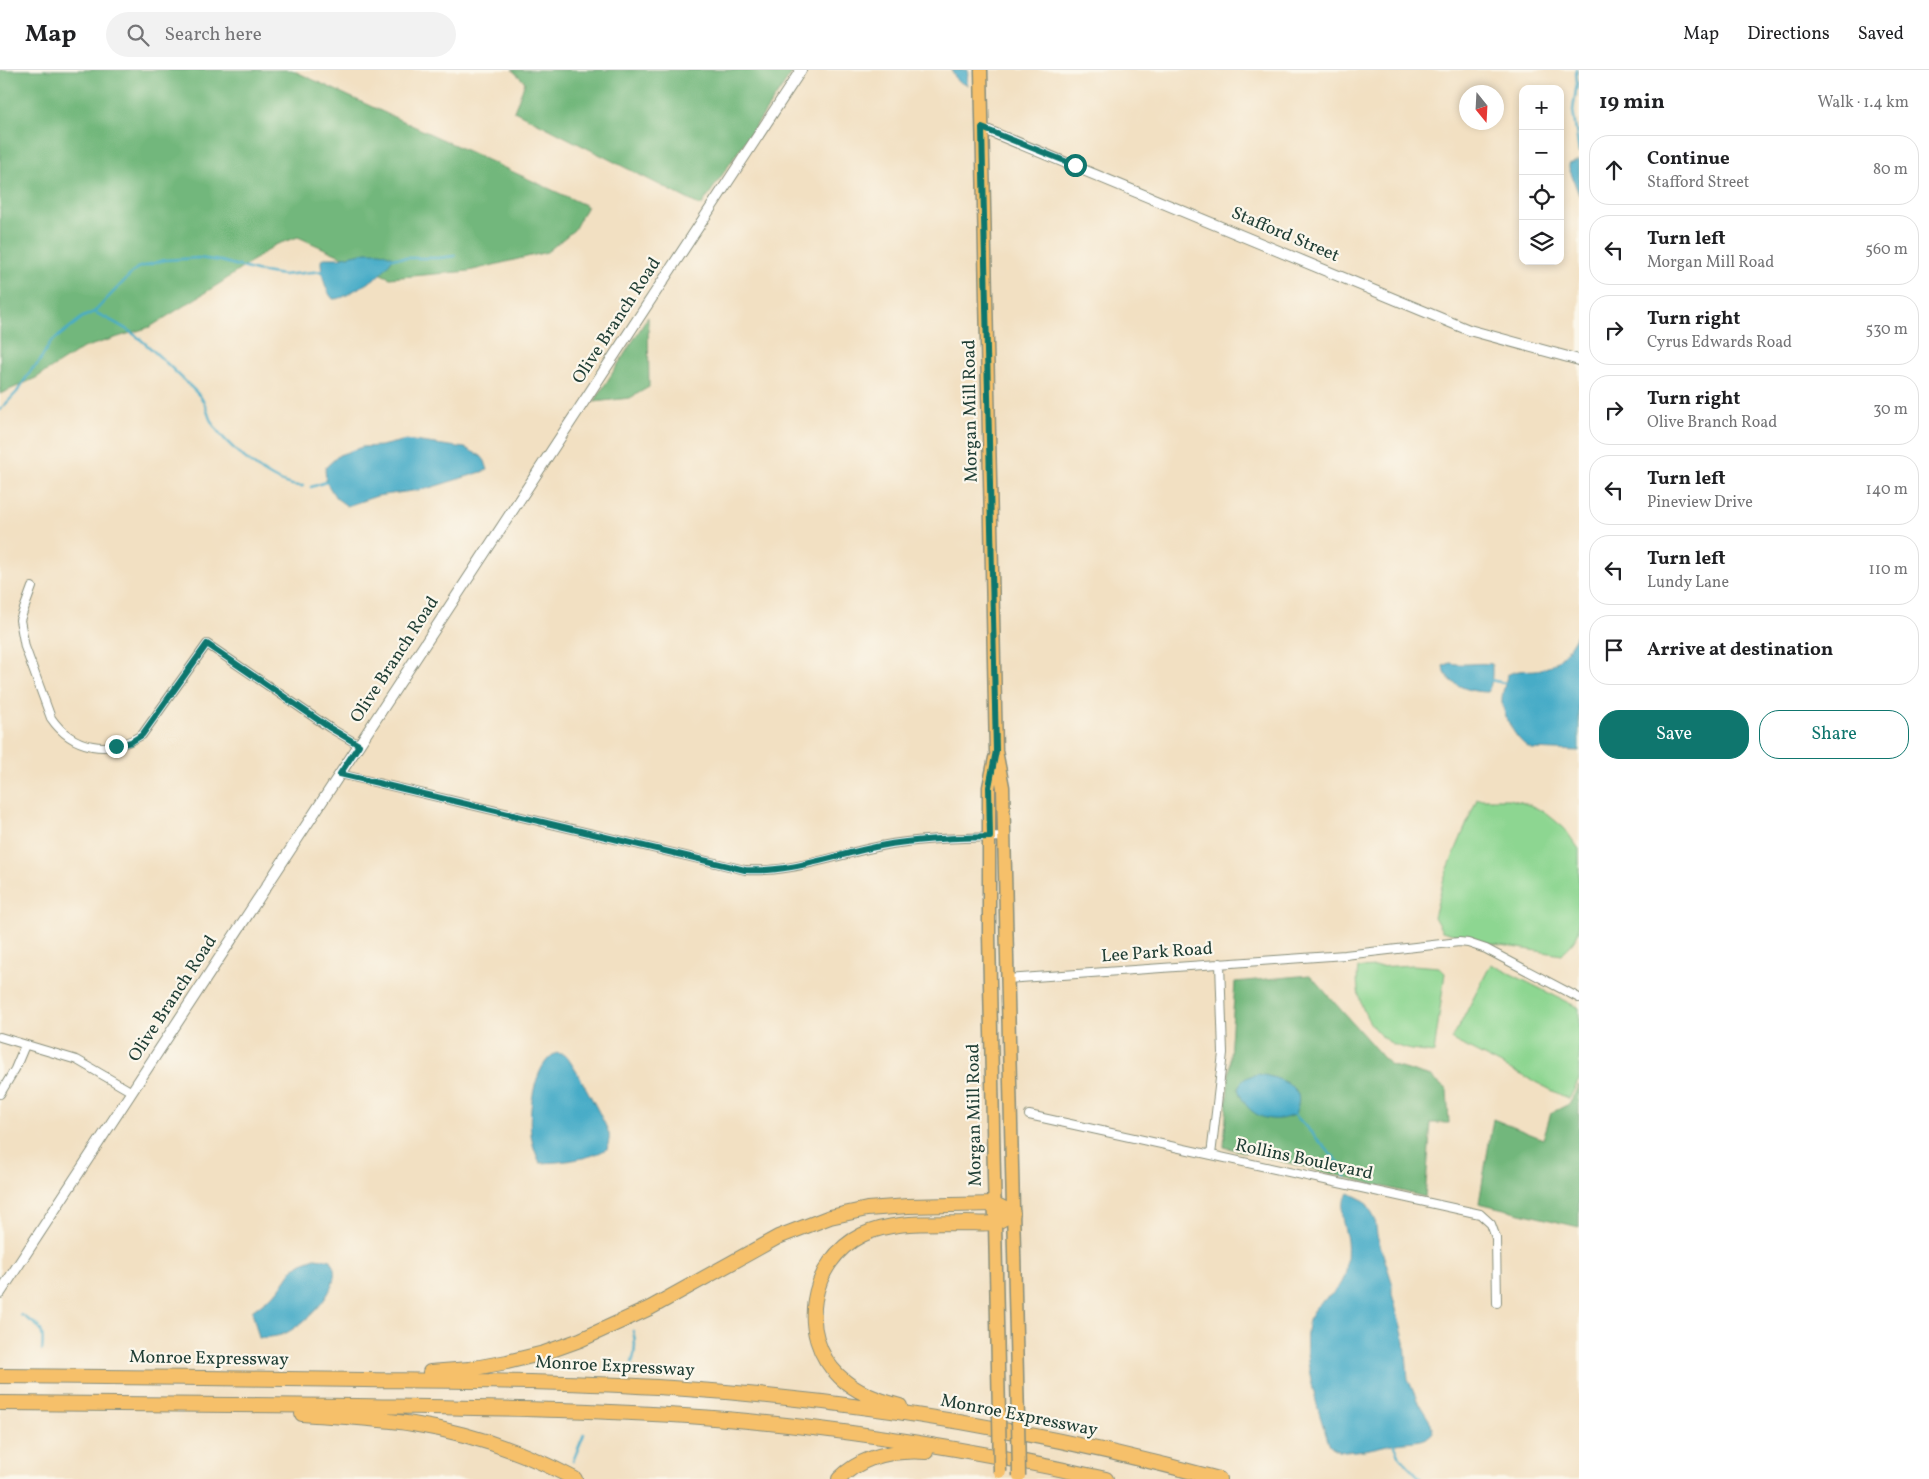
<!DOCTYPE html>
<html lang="en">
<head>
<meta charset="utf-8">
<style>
	:root { --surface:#fff; --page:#f2f2f2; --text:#202124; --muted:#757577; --line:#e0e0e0; --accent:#0f766e }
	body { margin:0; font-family:Vollkorn,serif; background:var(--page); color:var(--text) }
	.controls { position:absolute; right:15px; top:15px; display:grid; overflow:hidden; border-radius:10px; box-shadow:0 2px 8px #0003 }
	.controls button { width:45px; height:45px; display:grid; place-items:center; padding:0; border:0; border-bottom:1px solid var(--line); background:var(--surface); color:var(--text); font:25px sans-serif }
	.compass { position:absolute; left:1459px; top:15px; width:45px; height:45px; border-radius:50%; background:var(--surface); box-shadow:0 2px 8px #0003; rotate:162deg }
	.stop { position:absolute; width:15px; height:15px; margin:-11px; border:4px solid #0f766e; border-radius:50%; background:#fff }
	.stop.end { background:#0f766e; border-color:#fff; box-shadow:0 1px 5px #0008 }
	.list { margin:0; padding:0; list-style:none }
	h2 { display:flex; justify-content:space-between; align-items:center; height:65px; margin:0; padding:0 20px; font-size:21px }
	h2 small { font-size:16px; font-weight:400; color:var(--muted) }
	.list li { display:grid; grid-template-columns:32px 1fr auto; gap:15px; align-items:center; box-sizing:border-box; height:70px; margin:0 10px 10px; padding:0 10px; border:1px solid var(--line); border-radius:20px }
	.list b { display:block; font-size:19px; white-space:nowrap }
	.list p { margin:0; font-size:16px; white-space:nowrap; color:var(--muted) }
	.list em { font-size:16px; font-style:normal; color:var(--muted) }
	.actions { display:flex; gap:10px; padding:15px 20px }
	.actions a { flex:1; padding:11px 0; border:1px solid var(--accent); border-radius:20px; text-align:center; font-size:18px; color:var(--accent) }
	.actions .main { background:var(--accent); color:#fff }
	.icon { flex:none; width:28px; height:28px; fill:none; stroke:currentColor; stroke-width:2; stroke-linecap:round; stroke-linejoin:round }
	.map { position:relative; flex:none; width:1579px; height:1409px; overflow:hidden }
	header { display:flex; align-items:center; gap:30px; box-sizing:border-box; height:70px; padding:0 25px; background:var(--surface); border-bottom:1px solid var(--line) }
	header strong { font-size:24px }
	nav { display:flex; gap:28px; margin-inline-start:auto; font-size:18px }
	.search { width:350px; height:45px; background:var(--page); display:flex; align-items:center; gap:12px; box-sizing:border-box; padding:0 18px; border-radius:28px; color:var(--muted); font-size:19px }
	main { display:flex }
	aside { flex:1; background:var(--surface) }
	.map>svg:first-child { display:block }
</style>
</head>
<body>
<header>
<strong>Map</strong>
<div class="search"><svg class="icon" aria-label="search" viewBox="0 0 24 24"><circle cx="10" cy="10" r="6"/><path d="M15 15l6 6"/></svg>Search here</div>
<nav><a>Map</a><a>Directions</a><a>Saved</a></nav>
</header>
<main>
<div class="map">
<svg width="1579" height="1409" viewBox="0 0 1579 1409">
	<rect width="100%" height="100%" fill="#fbf7ec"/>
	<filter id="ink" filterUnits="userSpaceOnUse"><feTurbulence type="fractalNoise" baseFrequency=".02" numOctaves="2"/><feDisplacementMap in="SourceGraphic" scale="10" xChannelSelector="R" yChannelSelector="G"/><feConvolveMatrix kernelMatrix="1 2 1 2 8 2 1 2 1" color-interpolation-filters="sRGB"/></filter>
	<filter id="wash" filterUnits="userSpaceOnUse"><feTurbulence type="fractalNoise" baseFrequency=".0096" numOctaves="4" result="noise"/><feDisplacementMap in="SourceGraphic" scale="20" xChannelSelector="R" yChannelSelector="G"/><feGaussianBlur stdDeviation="1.12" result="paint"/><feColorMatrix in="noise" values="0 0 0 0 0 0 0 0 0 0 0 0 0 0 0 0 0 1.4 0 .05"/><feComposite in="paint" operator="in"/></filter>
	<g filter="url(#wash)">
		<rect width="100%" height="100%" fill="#f2e0c2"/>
		<path fill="#8dd691" stroke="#568a62" d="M1477,729H1510L1530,735L1546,743L1564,758L1579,779V861L1574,871L1562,885L1482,872L1442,861L1434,847L1444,808Z
			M1491,894L1579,938V1010L1569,1029L1452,970Z
			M1413,895L1439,897L1445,903L1434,983C1419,981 1401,980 1388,971C1365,957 1354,923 1358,898Z"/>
		<path fill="#72b77b" stroke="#487a58" d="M0,0H292L587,136L574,160L547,182L469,201L390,208L298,167L275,175L222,212L150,257L83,278L36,308L0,324Z
			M512,0H794L701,136L514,41L525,12Z
			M648,247L649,317L630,328L594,332Z
			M1310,905L1390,995L1431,1007L1447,1020L1449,1053H1431L1425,1127L1224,1077L1235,912Z
			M1579,1015V1157L1479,1133L1493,1049L1543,1069L1551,1043L1569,1034Z"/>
		<path fill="#47acc7" stroke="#33747e" d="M951,0H968L967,15L957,11Z
			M1579,90V125L1569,98V94Z
			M366,182H381L394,187C380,207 375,209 355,220C347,225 342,229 333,229C325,221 321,202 321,191L323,188H339Z
			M406,370L465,378L481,386L485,391L488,400L426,419L377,426L347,436L336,428L326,412L325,398L339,385L362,377L381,376Z
			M1579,560V681L1532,679C1517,673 1505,649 1502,633C1501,624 1506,613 1507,605C1519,598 1530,602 1542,599C1559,595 1573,574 1579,560Z
			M1450,593C1464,596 1477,592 1492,594C1492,604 1493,615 1487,622C1470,622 1446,615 1443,596Z
			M557,983C560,984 563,984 565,985C571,989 607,1055 609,1064C610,1069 608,1074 607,1079C587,1090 563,1092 540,1093C536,1084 532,1074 531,1064C528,1043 534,991 557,983Z
			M1258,1004C1271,1006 1292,1011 1298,1025C1300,1031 1297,1039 1295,1045C1289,1046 1285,1049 1279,1049C1259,1051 1243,1038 1238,1018C1242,1008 1249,1006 1258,1004Z
			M1349,1123L1365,1131L1375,1149L1377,1165L1392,1212V1224L1405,1272L1408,1309L1418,1332L1431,1353L1433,1362C1427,1371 1414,1371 1404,1372C1387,1373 1343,1391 1329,1374C1319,1344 1295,1270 1313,1241C1323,1226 1341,1225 1346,1201C1347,1192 1348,1179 1347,1170C1345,1159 1339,1144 1343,1133C1344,1130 1347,1126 1349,1123Z
			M315,1188L331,1190C346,1216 308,1252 286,1263C278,1267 268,1267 259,1268L252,1241L278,1221L293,1199L304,1192Z"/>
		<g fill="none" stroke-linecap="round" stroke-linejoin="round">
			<path stroke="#47acc7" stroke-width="2.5" d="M1576,0L1577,13L1573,40L1579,82
				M392,188H438L455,186
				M94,242C110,250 127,258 140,269C160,286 178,304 196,322C205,330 206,339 210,349C222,374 275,418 303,416
				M0,340L17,322L32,299L38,294L50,273L83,247L94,242L137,198L165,190L198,188L221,191L256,201L283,205L323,201
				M311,417L326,412
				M1490,610L1505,613L1508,615
				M1295,1045L1344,1098L1346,1107
				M21,1245C39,1256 45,1257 42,1280
				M632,1293C636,1281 636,1272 633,1261
				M1394,1373L1400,1387L1421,1409
				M573,1391L584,1364"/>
		</g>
	</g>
	<g filter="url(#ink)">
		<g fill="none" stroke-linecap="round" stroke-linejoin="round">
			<defs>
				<path id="minor" d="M32,517L20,550L25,577L51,648C73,680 109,685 142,665L207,574L330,658L359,675
					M340,704L745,800C792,803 835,785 881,776C921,768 963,768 1004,767
					M1007,909L1345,885L1459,872L1468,873L1486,879L1579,928
					M0,967L77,990L132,1022
					M0,1024L15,999L25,975
					M1029,1045L1480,1144L1491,1154L1496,1168L1497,1233
					M1211,1085L1223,983L1220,893"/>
				<path id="tertiary" d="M982,58L1469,260L1579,290
					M0,1223L801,0"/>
				<path id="primary" d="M981,0L996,681L1003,717L1018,1349
					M995,688L989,717V865L999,1345"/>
				<path id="motorway" d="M430,1302L469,1299L507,1292L544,1283L580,1270L650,1238L778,1167L830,1147L867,1139L908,1136L995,1134L1013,1143
					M0,1306C121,1307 243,1308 364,1310C467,1311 570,1311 672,1318C856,1330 1041,1361 1219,1409
					M0,1333C119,1334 238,1335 357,1336C480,1338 603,1339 726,1349C853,1360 981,1381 1106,1409
					M900,1336C878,1330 856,1323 839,1306C797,1266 809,1191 862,1165C894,1150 932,1154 967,1153C976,1153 988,1155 997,1152C1002,1150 1008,1146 1013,1143
					M302,1344C339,1347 376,1348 413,1354C470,1363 524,1382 575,1409
					M839,1409C862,1386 895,1380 926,1382"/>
			</defs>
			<use href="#minor" stroke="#888e7b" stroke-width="10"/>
			<use href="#tertiary" stroke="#888e7b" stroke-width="12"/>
			<use href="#primary" stroke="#888e7b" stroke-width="15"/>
			<use href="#motorway" stroke="#888e7b" stroke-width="16"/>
			<use href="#minor" stroke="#fff" stroke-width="8"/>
			<use href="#tertiary" stroke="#fff" stroke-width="10"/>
			<use href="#primary" stroke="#f6c06b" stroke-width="12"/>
			<use href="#motorway" stroke="#f6c06b" stroke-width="14"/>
			<defs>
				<path id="primary-bridge" d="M999,1345L1000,1402
					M1018,1349L1019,1406"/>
			</defs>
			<use href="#primary-bridge" stroke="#888e7b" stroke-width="15" stroke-linecap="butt"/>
			<use href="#primary-bridge" stroke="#f6c06b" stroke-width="12"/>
		</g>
	</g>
	<g fill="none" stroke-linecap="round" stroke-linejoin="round" filter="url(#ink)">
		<path stroke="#0f766e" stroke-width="6" d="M116,676L131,672L142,665L207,574L330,658L359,675L340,704L745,800C791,803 835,785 880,776C916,769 953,768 990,767L989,717L996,681L982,58L1075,95"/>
	</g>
	<g text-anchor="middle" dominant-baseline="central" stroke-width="4.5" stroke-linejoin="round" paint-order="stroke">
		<g font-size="18" fill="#1f3d34" stroke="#fbf7ec">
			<text transform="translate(1285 165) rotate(23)">Stafford Street</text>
			<text transform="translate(617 251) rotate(-57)">Olive Branch Road</text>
			<text transform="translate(971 341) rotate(-91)">Morgan Mill Road</text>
			<text transform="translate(395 590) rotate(-57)">Olive Branch Road</text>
			<text transform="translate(1157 883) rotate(-4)">Lee Park Road</text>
			<text transform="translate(173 929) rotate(-57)">Olive Branch Road</text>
			<text transform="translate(975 1045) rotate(-91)">Morgan Mill Road</text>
			<text transform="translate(1304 1090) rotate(12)">Rollins Boulevard</text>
			<text transform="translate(209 1289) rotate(1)">Monroe Expressway</text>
			<text transform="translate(615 1297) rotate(3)">Monroe Expressway</text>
			<text transform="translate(1019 1346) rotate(11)">Monroe Expressway</text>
		</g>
	</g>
</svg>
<div class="controls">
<button>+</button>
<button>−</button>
<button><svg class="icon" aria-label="locate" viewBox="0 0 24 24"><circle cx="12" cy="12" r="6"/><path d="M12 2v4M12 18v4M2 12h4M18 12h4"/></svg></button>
<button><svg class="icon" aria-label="layers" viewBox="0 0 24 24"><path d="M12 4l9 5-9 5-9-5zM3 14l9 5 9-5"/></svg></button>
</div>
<svg class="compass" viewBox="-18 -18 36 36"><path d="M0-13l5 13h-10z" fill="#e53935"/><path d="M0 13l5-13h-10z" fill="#757577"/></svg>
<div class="stop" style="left:1075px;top:95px"></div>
<div class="stop end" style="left:116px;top:676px"></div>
</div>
<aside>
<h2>19 min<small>Walk · 1.4 km</small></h2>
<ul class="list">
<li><svg class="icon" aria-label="ahead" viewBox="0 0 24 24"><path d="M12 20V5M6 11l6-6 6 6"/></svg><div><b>Continue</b><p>Stafford Street</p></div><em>80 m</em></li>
<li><svg class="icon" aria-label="left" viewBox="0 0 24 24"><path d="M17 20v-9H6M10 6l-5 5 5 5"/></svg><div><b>Turn left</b><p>Morgan Mill Road</p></div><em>560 m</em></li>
<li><svg class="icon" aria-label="right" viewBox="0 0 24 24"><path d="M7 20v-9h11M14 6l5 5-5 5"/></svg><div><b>Turn right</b><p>Cyrus Edwards Road</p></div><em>530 m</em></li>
<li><svg class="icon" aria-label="right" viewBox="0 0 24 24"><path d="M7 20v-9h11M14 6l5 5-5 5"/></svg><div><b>Turn right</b><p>Olive Branch Road</p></div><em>30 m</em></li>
<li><svg class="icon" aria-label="left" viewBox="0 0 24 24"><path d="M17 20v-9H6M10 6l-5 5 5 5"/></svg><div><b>Turn left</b><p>Pineview Drive</p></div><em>140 m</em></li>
<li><svg class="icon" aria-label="left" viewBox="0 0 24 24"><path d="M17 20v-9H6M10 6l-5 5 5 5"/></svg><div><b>Turn left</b><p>Lundy Lane</p></div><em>110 m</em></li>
<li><svg class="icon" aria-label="arrive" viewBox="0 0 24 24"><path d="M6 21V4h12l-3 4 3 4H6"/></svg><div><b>Arrive at destination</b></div></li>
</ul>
<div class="actions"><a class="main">Save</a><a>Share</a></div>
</aside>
</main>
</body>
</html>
